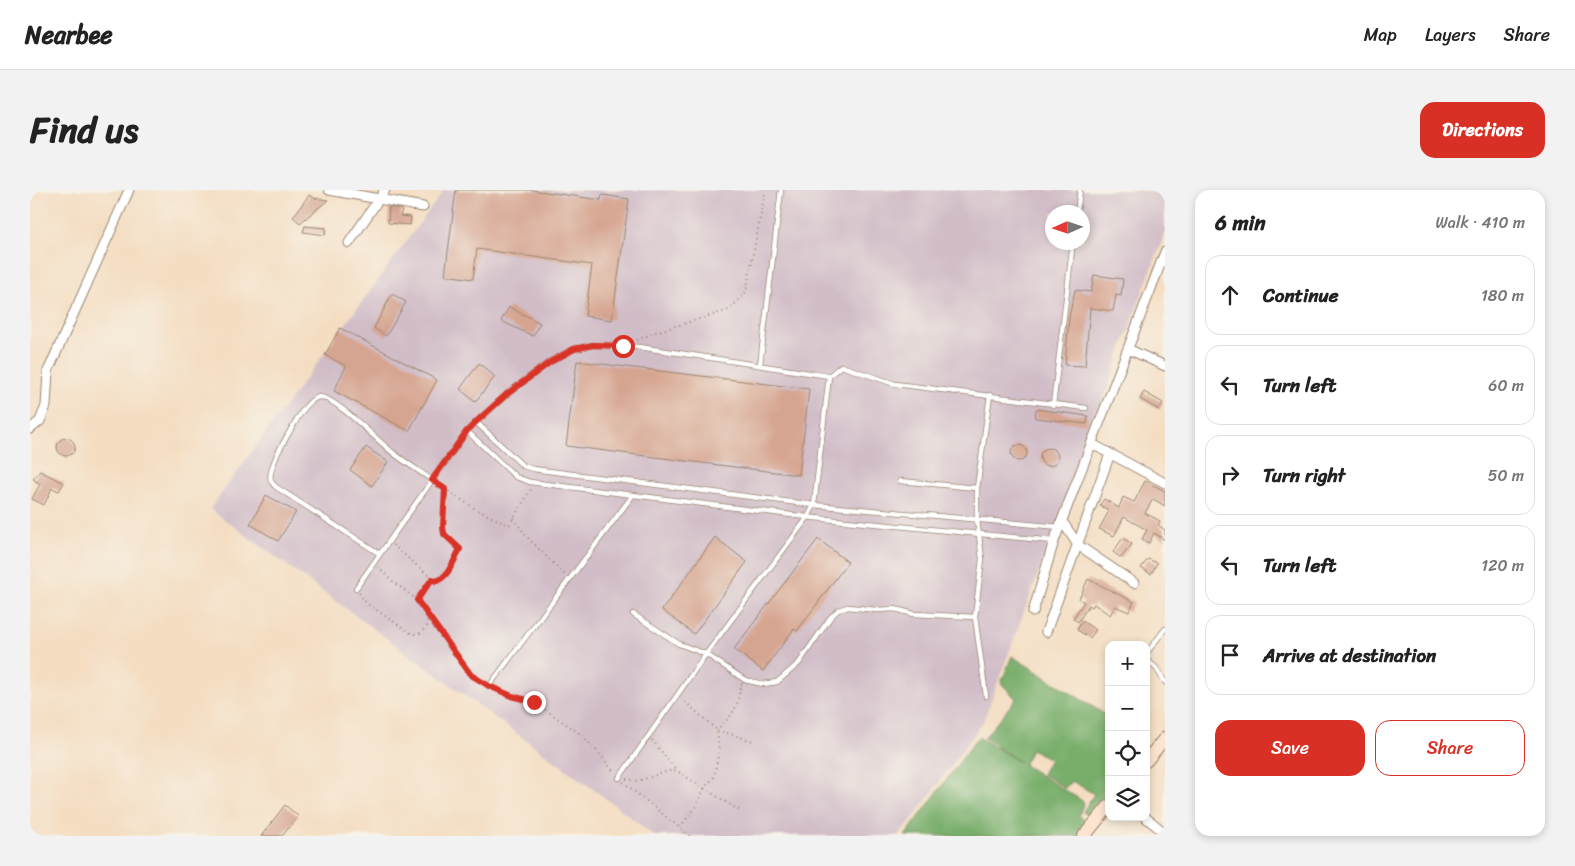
<!DOCTYPE html>
<html lang="en">
<head>
<meta charset="utf-8">
<style>
	:root { --surface:#fff; --page:#f2f2f2; --text:#222; --muted:#767676; --line:#e0e0e0; --accent:#d93025 }
	body { margin:0; font-family:Sriracha,sans-serif; background:var(--page); color:var(--text) }
	.controls { position:absolute; right:15px; bottom:15px; display:grid; overflow:hidden; border-radius:10px; box-shadow:0 2px 8px #0003 }
	.controls button { width:45px; height:45px; display:grid; place-items:center; padding:0; border:0; border-bottom:1px solid var(--line); background:var(--surface); color:var(--text); font:25px sans-serif }
	.compass { position:absolute; left:1015px; top:15px; width:45px; height:45px; border-radius:50%; background:var(--surface); box-shadow:0 2px 8px #0003; rotate:267deg }
	.stop { position:absolute; width:15px; height:15px; margin:-11px; border:4px solid #d93025; border-radius:50%; background:#fff }
	.stop.end { background:#d93025; border-color:#fff; box-shadow:0 1px 5px #0008 }
	.list { margin:0; padding:0; list-style:none }
	h2 { display:flex; justify-content:space-between; align-items:center; height:65px; margin:0; padding:0 20px; font-size:21px }
	h2 small { font-size:16px; font-weight:400; color:var(--muted) }
	.list li { display:grid; grid-template-columns:32px 1fr auto; gap:15px; align-items:center; box-sizing:border-box; height:80px; margin:0 10px 10px; padding:0 10px; border:1px solid var(--line); border-radius:15px }
	.list b { display:block; font-size:19px; white-space:nowrap }
	.list em { font-size:16px; font-style:normal; color:var(--muted) }
	.actions { display:flex; gap:10px; padding:15px 20px }
	.actions a { flex:1; padding:11px 0; border:1px solid var(--accent); border-radius:15px; text-align:center; font-size:18px; color:var(--accent) }
	.actions .main { background:var(--accent); color:#fff }
	.icon { flex:none; width:28px; height:28px; fill:none; stroke:currentColor; stroke-width:2; stroke-linecap:round; stroke-linejoin:round }
	.map { position:relative; flex:none; width:1135px; height:646px; overflow:hidden; border-radius:15px }
	header { display:flex; align-items:center; gap:30px; box-sizing:border-box; height:70px; padding:0 25px; background:var(--surface); border-bottom:1px solid var(--line) }
	header strong { font-size:24px }
	nav { display:flex; gap:28px; margin-inline-start:auto; font-size:18px }
	.intro { display:flex; align-items:center; justify-content:space-between; box-sizing:border-box; height:120px; padding:0 30px }
	h1 { margin:0; font-size:35px }
	.button { padding:12px 22px; border-radius:15px; background:var(--accent); color:#fff; font-size:18px; font-weight:700 }
	main { display:flex; gap:30px; padding:0 30px }
	aside { flex:1; background:var(--surface); border-radius:15px; box-shadow:0 2px 8px #0003 }
	.map>svg:first-child { display:block }
</style>
</head>
<body>
<header>
<strong>Nearbee</strong>
<nav><a>Map</a><a>Layers</a><a>Share</a></nav>
</header>
<div class="intro"><h1>Find us</h1><a class="button">Directions</a></div>
<main>
<div class="map">
<svg width="1135" height="646" viewBox="0 0 1135 646">
	<rect width="100%" height="100%" fill="#f7f3e8"/>
	<filter id="ink" filterUnits="userSpaceOnUse"><feTurbulence type="fractalNoise" baseFrequency=".02" numOctaves="2"/><feDisplacementMap in="SourceGraphic" scale="10" xChannelSelector="R" yChannelSelector="G"/><feConvolveMatrix kernelMatrix="1 2 1 2 8 2 1 2 1" color-interpolation-filters="sRGB"/></filter>
	<filter id="wash" filterUnits="userSpaceOnUse"><feTurbulence type="fractalNoise" baseFrequency=".0096" numOctaves="4" result="noise"/><feDisplacementMap in="SourceGraphic" scale="20" xChannelSelector="R" yChannelSelector="G"/><feGaussianBlur stdDeviation="1.12" result="paint"/><feColorMatrix in="noise" values="0 0 0 0 0 0 0 0 0 0 0 0 0 0 0 0 0 1.4 0 .05"/><feComposite in="paint" operator="in"/></filter>
	<g filter="url(#wash)">
		<rect width="100%" height="100%" fill="#f4ddc1"/>
		<path fill="#d1bdc8" fill-rule="evenodd" d="M414,0H1105L1135,4V42L953,532L880,632L867,646H624L586,616L180,319ZM1022,22H1052V52H1022Z"/>
		<path fill="#78ae6b" stroke="#5a6c44" d="M982,466L1079,527V609L1063,629L1053,622L1064,604L1042,591L1035,598L1012,584L1020,569L1001,559L994,575L1054,612L1049,625L1058,634L1048,646H875L948,547L990,572L954,548L986,509L971,493Z"/>
		<g id="blocks">
			<path fill="#d6a591" d="M426,0H502L571,10L572,5L599,9L582,130L555,126L562,75L447,59L443,89L415,85Z
				M279,5L284,8L298,10L270,33L263,27Z
				M359,17L372,20L370,26L381,27L380,35L358,33Z
				M275,36L296,38L295,45L273,42Z
				M1064,85L1093,89L1091,106L1086,105L1083,121L1060,118L1055,176L1035,175L1039,127L1045,100L1061,102Z
				M362,104L376,112L356,146L344,138Z
				M479,117L510,133L503,146L471,131Z
				M310,138L407,190L379,241L304,201L316,176L295,165Z
				M547,171L779,199L769,285L536,256Z
				M449,173L465,187L445,212L430,199Z
				M1114,202L1133,213L1129,220L1110,209Z
				M1006,219L1058,226L1057,234L1005,228Z
				M27 257a9 9 0 1 1 18 0a9 9 0 1 1-18 0Z
				M981 263a8 8 0 1 1 16 0a8 8 0 1 1-16 0Z
				M336,257L358,272L342,296L320,280Z
				M1010 267a9 9 0 1 1 18 0a9 9 0 1 1-18 0Z
				M10,281L34,293L29,301L22,298L14,315L2,309L10,294L3,289Z
				M1115,291L1135,301V316L1123,309L1115,323L1130,331L1128,335L1135,340V350L1124,343L1119,353L1112,349L1117,340L1094,327L1084,346L1069,339L1079,321L1070,315L1074,309L1089,318L1093,307L1104,312Z
				M236,305L266,322L248,351L220,334Z
				M685,347L717,372L664,444L632,420Z
				M1093,348L1102,354L1091,368L1083,362Z
				M788,349L818,372L767,441L764,439L733,481L704,459Z
				M1118,369L1127,373L1121,384L1111,378Z
				M1058,389L1104,412L1099,422L1085,416L1080,425L1064,414L1062,417L1059,415L1048,432L1043,428L1054,412L1049,409Z
				M1052,431L1066,440L1060,448L1047,440Z
				M255,615L268,626L252,646H231Z"/>
		</g>
	</g>
	<g filter="url(#ink)">
		<use href="#blocks" fill-opacity="0" stroke="#988470" stroke-width="1"/>
		<g fill="none" stroke-linecap="round" stroke-linejoin="round">
			<defs>
				<path id="service" d="M1047,22L1050,0
					M730,175L751,0
					M1023,215L1043,52
					M446,232L493,276L503,279L784,315L1030,337
					M437,241L486,287L500,292L785,328L1023,351
					M870,291L947,298
					M350,364L246,297C244,295 242,293 241,291C238,283 248,262 252,255C259,244 275,209 289,207C303,205 349,252 362,262C375,272 389,281 402,290
					M326,398L437,241L477,204L519,172L544,159L563,155L609,157L799,186L811,176L865,194L1056,218
					M603,424L649,454L676,464L715,490L733,494L747,492L769,473L800,428L808,420L818,417L847,420L865,419L884,424L945,427L956,506
					M945,427L952,369L947,330V298L960,205
					M1116,464L1135,439
					M1116,469L1126,478L1135,492
					M459,496L603,305
					M589,588L676,464L778,327L784,315L799,186"/>
				<path id="minor" d="M299,0L393,17
					M319,53L355,0
					M1098,159L1135,176
					M0,239L10,231L16,216L18,181L99,0
					M1062,254L1135,293
					M1032,331L1048,355L1104,393
					M1003,422L1024,351L1135,62
					M1016,442L1080,264
					M1115,627L1135,643"/>
				<path id="secondary" d="M1116,571L1135,548
					M1054,646L1079,616"/>
			</defs>
			<use href="#service" stroke="#988470" stroke-width="6"/>
			<use href="#minor" stroke="#988470" stroke-width="11"/>
			<use href="#secondary" stroke="#988470" stroke-width="14"/>
			<path stroke="#988470" stroke-width="2" stroke-dasharray="1 4" stroke-linecap="butt" d="M607,150L626,142L699,120L716,102L735,2
				M406,293L447,320L479,335L502,298
				M483,328L496,346L535,385
				M363,355L405,391C418,388 424,370 430,359L414,344L413,337L415,299
				M348,377L361,390L387,410L403,389
				M329,403L336,413L382,444L390,443L397,436L398,427
				M387,410L441,485L454,493
				M712,494L710,495C709,518 702,525 687,540L723,551
				M465,499L482,506L504,512L552,545L567,561L585,583
				M622,550L647,581
				M596,589L608,591L638,581H647L710,621
				M593,592L660,646
				M650,637L665,618L674,599L684,587L689,561L687,540L652,509"/>
			<use href="#service" stroke="#fff" stroke-width="4.5"/>
			<use href="#minor" stroke="#fff" stroke-width="9"/>
			<use href="#secondary" stroke="#fde4d0" stroke-width="12"/>
		</g>
	</g>
	<g fill="none" stroke-linecap="round" stroke-linejoin="round" filter="url(#ink)">
		<path stroke="#d93025" stroke-width="6" d="M504,512L482,506L459,496L441,485L387,410L402,389L406,391C418,388 424,370 430,359L414,344L413,337L415,299L402,290L437,241L446,232L477,204L520,172L544,159L563,155L593,156"/>
	</g>
</svg>
<div class="controls">
<button>+</button>
<button>−</button>
<button><svg class="icon" aria-label="locate" viewBox="0 0 24 24"><circle cx="12" cy="12" r="6"/><path d="M12 2v4M12 18v4M2 12h4M18 12h4"/></svg></button>
<button><svg class="icon" aria-label="layers" viewBox="0 0 24 24"><path d="M12 4l9 5-9 5-9-5zM3 14l9 5 9-5"/></svg></button>
</div>
<svg class="compass" viewBox="-18 -18 36 36"><path d="M0-13l5 13h-10z" fill="#e53935"/><path d="M0 13l5-13h-10z" fill="#767676"/></svg>
<div class="stop" style="left:593px;top:156px"></div>
<div class="stop end" style="left:504px;top:512px"></div>
</div>
<aside>
<h2>6 min<small>Walk · 410 m</small></h2>
<ul class="list">
<li><svg class="icon" aria-label="ahead" viewBox="0 0 24 24"><path d="M12 20V5M6 11l6-6 6 6"/></svg><div><b>Continue</b></div><em>180 m</em></li>
<li><svg class="icon" aria-label="left" viewBox="0 0 24 24"><path d="M17 20v-9H6M10 6l-5 5 5 5"/></svg><div><b>Turn left</b></div><em>60 m</em></li>
<li><svg class="icon" aria-label="right" viewBox="0 0 24 24"><path d="M7 20v-9h11M14 6l5 5-5 5"/></svg><div><b>Turn right</b></div><em>50 m</em></li>
<li><svg class="icon" aria-label="left" viewBox="0 0 24 24"><path d="M17 20v-9H6M10 6l-5 5 5 5"/></svg><div><b>Turn left</b></div><em>120 m</em></li>
<li><svg class="icon" aria-label="arrive" viewBox="0 0 24 24"><path d="M6 21V4h12l-3 4 3 4H6"/></svg><div><b>Arrive at destination</b></div></li>
</ul>
<div class="actions"><a class="main">Save</a><a>Share</a></div>
</aside>
</main>
</body>
</html>
